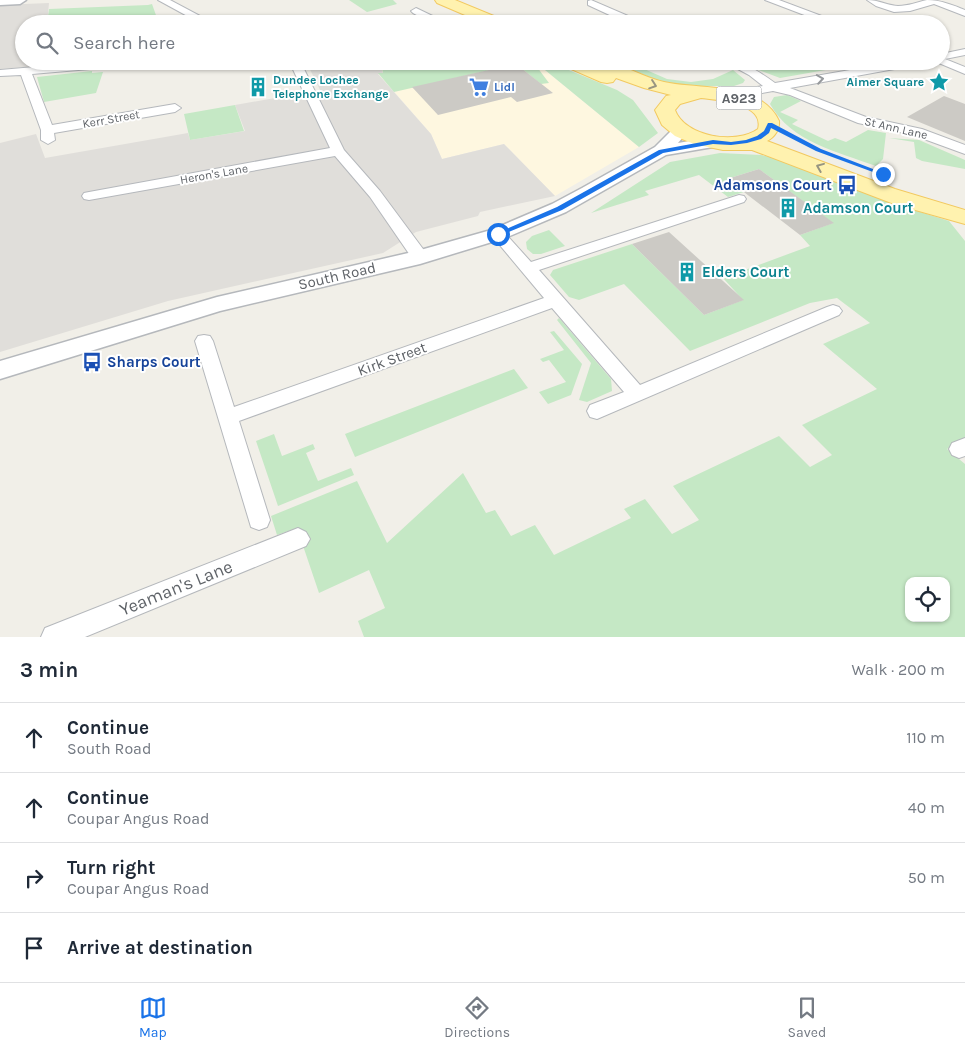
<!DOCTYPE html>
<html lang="en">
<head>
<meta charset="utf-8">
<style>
	:root { --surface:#fff; --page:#f6f6f7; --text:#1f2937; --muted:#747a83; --line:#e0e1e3; --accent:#1a73e8 }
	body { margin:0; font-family:Karla,sans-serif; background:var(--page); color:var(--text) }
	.controls { position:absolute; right:15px; bottom:15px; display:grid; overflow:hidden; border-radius:10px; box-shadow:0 1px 4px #0004 }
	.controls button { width:45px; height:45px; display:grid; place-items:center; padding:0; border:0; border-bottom:1px solid var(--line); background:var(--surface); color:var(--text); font:25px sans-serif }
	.stop { position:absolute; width:15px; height:15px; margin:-11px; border:4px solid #1a73e8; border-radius:50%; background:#fff }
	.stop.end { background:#1a73e8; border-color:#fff; box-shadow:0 1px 5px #0008 }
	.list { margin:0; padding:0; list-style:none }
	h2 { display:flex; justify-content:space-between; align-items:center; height:65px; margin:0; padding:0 20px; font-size:21px }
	h2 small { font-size:16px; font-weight:400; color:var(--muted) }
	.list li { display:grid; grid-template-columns:32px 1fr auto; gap:15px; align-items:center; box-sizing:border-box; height:70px; padding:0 20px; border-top:1px solid var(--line) }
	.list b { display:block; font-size:19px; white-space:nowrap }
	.list p { margin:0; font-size:16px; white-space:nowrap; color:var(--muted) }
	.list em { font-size:16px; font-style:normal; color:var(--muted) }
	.icon { flex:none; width:28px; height:28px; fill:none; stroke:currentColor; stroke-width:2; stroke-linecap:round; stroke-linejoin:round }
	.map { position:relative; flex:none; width:965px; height:637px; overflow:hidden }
	.search { position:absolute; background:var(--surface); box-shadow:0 1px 4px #0004; left:15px; right:15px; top:15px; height:55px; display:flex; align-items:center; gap:12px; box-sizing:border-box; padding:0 18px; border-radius:28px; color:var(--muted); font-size:19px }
	.sheet { height:345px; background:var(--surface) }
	nav { display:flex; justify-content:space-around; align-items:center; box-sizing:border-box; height:70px; border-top:1px solid var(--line); background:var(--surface); font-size:14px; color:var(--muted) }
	nav a { display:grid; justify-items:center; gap:2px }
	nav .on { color:var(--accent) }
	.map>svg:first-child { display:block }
</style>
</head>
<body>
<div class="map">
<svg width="965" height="637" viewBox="0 0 965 637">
	<rect width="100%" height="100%" fill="#f1efe8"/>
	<path fill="#fef7e0" d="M381,61H429L440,67H462L477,61L540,64L545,70L639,147L555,196L504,144L442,159L431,134L378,73L382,74Z"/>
	<path fill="#e0deda" d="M49,3L47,24H24V61H96L0,69V5Z
		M306,61H381L383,74H378L431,134L442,159L504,144L555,196L480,212L478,216L416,232L383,253L168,301L0,352V143L36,134L45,158L188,133L190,140L245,131L235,105L320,90Z"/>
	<path fill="#c5e8c5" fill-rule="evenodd" d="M344,0H393L397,4L367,12L349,0Z
		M152,4L157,18L118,24H47L49,9L148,5Z
		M381,61H429L440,67H462L477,61L526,62L534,63L549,83L541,84L516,64L394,92L378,73H383Z
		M610,61H626L667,79L691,82L713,79L733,70L745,80L743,83L734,86H680L667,84Z
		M757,61H877L780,78L756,69L754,66Z
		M552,63L617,90L633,100L658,133L639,147L545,70L540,64Z
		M92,71V73L103,72L96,93L44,102L37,77Z
		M787,95L801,101L780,112L798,120L792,124L828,141L835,138L846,142L868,130L886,133L883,159L876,166C838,152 791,142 770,104L774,97Z
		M235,105L244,131L190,140L184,114Z
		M889,138L919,140L965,160V169L922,161L916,158L914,142Z
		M720,153L761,155L780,159L822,177L895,204L949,221L965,241V437L947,449L965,464V637H364L358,621L385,608L369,570L319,593L297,528L277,535L271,516L357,481L387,543L463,473L486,513L495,510L511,536L535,525L554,555L631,518L624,509L645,499L672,534L699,520L673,486L779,436L810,467L832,455L802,425L877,389L823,344L870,323L837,298L810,303L690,351L624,284L579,300L569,297L550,275L553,270L632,244L704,315L743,300L723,278L810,246L800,235L833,223L759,169L727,179L744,192L728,197L699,175L645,191L649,195L591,213L670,162ZM909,581H946V618H909Z
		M549,230L565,246L541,254H533L527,249L526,242L532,236Z
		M559,318L611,379L612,391L587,402L579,400L591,363L557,320Z
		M554,331L582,364L571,395L548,404L539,392L566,382L549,360L543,362L540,359L564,350L550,332Z
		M514,369L528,388L355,457L345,434Z
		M274,434L282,456L313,444L315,449L306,453L318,481L351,468L354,475L278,506L256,441Z"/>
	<path fill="#cccac5" d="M516,64L553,93L517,102L511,97L438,115L412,87Z
		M944,96L965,104V141L907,117Z
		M759,169L834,223L800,235L727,179Z
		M669,232L744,300L704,315L632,244Z"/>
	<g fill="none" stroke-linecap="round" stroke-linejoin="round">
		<defs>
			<path id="minor" d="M158,0H170L215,24H202Z
				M591,0L642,22L643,24H629L588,5V1Z
				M765,0H779L843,24H828Z
				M867,0C879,0 886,5 898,6C908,6 918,2 927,0C940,0 953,5 965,10V16L934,4L910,11L894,12L876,6Z
				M416,8L445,22L446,24H433L413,13L411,11Z
				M965,49V55L945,59L965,67V74L934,61H941V54Z
				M104,61H153L148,64L32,74L52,125L175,104L181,108L175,112L54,133L55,140L48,144L41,140V130L21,75L0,76V70Z
				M289,61H300L344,150L380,191L426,253L428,257L426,261H414L370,197L335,156L89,200L84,199L82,196L84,193L89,192L330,148Z
				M723,61C744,61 758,71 775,83L902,61H927L922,64L790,88L866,117L922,129L965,145V154L913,135L858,123L790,95L773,91L729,99L725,98L723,95L725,92L763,86L749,75Z
				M739,195L744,196L746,199L744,202L539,270L640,385L827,307L833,305L839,307L842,311L839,315L597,419L590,417L587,411L590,405L624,392L552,308L239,421L270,520L267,527L259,530L251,527L195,341L198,336L204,335L210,336L213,341L234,407L544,298L493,237L490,234L493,231H503L531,262Z
				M965,438V456L959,458L952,455L949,449L952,443Z
				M298,528L306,532L310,539L306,546L85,637H41L45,628Z"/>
			<path id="tertiary" d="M0,0H26L20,4L0,5Z
				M680,126L686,128L688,131L678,143L713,137L719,138L721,142L719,146L713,147L666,155L566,212L505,238L420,264L220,311L0,379V361L217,297L417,251L491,230L552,204L582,188L655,147L674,128Z"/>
			<path id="primary" d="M435,0H455L506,21L508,24H486L437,3Z
				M559,61C574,61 591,59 606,61C622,64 645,78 664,82C698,90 761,81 779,121C780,129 775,137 767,141L895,189L965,210V224L894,204L752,150H723L694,144L675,136L662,125L655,110L666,96L671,95L644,88L616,78L613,82L607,83L601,82L562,65ZM701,98C717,100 765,103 758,129C736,145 685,137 675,110L680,104Z"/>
		</defs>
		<use href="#minor" stroke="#b5b8bc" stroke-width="2"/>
		<use href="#tertiary" stroke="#b5b8bc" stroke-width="3"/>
		<use href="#primary" stroke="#f2c960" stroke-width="2"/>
		<use href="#minor" fill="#fff" fill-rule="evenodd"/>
		<use href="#tertiary" fill="#fff" fill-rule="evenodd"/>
		<use href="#primary" fill="#fff2af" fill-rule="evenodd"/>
	</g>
	<defs><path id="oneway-chevron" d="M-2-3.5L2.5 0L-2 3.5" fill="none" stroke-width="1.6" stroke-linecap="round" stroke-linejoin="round" transform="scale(1.25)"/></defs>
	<use stroke="#979a9d" href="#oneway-chevron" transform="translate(820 79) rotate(-9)"/>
	<g stroke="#979581">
		<use href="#oneway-chevron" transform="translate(653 85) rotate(19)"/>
		<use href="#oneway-chevron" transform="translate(820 167) rotate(-158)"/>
	</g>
	<path fill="#1a73e8" d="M768,123H772L821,149L886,174L881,175L816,151L771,128L769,133L761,139L747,143L731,145L713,144L663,153L562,210L501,235L495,234L557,207L659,150L713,140L731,142L746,140L757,136L764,131Z"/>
	<defs>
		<symbol id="sight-bare" viewBox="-9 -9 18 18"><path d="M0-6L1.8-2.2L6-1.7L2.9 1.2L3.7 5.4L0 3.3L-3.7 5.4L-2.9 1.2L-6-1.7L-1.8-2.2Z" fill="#0f9aa8" stroke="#fff" stroke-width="2.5" paint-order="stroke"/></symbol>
		<symbol id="building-bare" viewBox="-9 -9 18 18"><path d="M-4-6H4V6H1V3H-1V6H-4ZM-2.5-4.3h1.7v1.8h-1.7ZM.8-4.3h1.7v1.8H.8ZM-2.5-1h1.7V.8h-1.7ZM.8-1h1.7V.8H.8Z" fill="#0f9aa8" stroke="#fff" stroke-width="2.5" paint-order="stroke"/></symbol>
		<symbol id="supermarket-bare" viewBox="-9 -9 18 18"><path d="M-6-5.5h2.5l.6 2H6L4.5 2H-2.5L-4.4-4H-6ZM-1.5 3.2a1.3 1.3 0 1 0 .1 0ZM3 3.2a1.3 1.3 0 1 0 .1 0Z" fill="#3f7fe0" stroke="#fff" stroke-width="2.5" paint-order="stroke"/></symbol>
		<symbol id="bus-bare" viewBox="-9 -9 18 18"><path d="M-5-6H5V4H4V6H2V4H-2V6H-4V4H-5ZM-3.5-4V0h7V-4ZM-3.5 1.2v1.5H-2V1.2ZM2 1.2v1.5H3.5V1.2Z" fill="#1a4fb4" stroke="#fff" stroke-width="2.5" paint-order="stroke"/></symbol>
	</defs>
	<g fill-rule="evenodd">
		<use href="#sight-bare" x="925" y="68" width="28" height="28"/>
		<use href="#building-bare" x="244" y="73" width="28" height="28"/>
		<use href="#supermarket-bare" x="465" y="73" width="28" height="28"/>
		<use href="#bus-bare" x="833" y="171" width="28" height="28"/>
		<use href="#building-bare" x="774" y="194" width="28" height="28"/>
		<use href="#building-bare" x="673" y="258" width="28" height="28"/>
		<use href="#bus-bare" x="78" y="348" width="28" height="28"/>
	</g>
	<g text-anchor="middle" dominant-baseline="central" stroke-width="4" stroke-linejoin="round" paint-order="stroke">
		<g font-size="12" font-weight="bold" fill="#0d838f" stroke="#fff" text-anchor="start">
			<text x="273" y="80">Dundee Lochee<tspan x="273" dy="14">Telephone Exchange</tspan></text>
			<text x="924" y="82" text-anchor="end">Aimer Square</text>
		</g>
		<g font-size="12" font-weight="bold" fill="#366cbe" stroke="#fff" text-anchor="start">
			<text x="494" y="87">Lidl</text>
		</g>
		<g font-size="12" fill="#5f6368" stroke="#fff">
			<text transform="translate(111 119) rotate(-10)">Kerr Street</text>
			<text transform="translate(896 128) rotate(13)">St Ann Lane</text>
			<text transform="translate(214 174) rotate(-10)">Heron's Lane</text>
		</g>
		<rect fill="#fff" stroke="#8f9295" stroke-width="1" x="716.5" y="86.5" width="45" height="23" rx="4"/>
		<g font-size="14" font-weight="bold" fill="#5f6368">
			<text x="739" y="98">A923</text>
		</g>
		<g font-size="15" font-weight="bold" fill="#164399" stroke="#fff" text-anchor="end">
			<text x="832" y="185">Adamsons Court</text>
			<text x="107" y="362" text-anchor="start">Sharps Court</text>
		</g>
		<g font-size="15" font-weight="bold" fill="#0d838f" stroke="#fff" text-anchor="start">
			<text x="803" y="208">Adamson Court</text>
			<text x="702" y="272">Elders Court</text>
		</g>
		<g font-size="15" fill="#5f6368" stroke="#fff">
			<text transform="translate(337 276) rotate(-13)">South Road</text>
			<text transform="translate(392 359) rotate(-20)">Kirk Street</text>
		</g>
		<g font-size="18" fill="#5f6368" stroke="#fff">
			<text transform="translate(176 588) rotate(-22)">Yeaman's Lane</text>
		</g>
	</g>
</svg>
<div class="controls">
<button><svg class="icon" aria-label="locate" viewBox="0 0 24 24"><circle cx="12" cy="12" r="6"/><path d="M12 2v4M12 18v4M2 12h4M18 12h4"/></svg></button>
</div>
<div class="stop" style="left:498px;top:234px"></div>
<div class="stop end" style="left:883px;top:174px"></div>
<div class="search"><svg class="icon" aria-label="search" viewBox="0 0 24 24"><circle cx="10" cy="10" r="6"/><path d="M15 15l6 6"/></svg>Search here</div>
</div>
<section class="sheet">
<h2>3 min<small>Walk · 200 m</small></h2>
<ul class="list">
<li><svg class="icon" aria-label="ahead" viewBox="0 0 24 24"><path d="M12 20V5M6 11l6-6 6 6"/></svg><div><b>Continue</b><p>South Road</p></div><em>110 m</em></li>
<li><svg class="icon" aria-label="ahead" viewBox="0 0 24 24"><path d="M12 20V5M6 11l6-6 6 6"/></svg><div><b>Continue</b><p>Coupar Angus Road</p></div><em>40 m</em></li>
<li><svg class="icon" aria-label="right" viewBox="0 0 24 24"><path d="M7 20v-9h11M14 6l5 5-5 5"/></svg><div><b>Turn right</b><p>Coupar Angus Road</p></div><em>50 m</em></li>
<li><svg class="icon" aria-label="arrive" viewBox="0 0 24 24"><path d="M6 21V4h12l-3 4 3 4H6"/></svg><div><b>Arrive at destination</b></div></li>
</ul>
</section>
<nav>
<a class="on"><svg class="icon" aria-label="map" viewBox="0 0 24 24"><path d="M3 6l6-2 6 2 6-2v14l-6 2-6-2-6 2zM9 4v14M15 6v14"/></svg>Map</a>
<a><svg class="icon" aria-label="directions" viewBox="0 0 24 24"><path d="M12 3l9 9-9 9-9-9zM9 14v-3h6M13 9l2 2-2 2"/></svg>Directions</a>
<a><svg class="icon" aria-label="saved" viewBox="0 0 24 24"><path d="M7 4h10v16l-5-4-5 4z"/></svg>Saved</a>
</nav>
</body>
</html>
